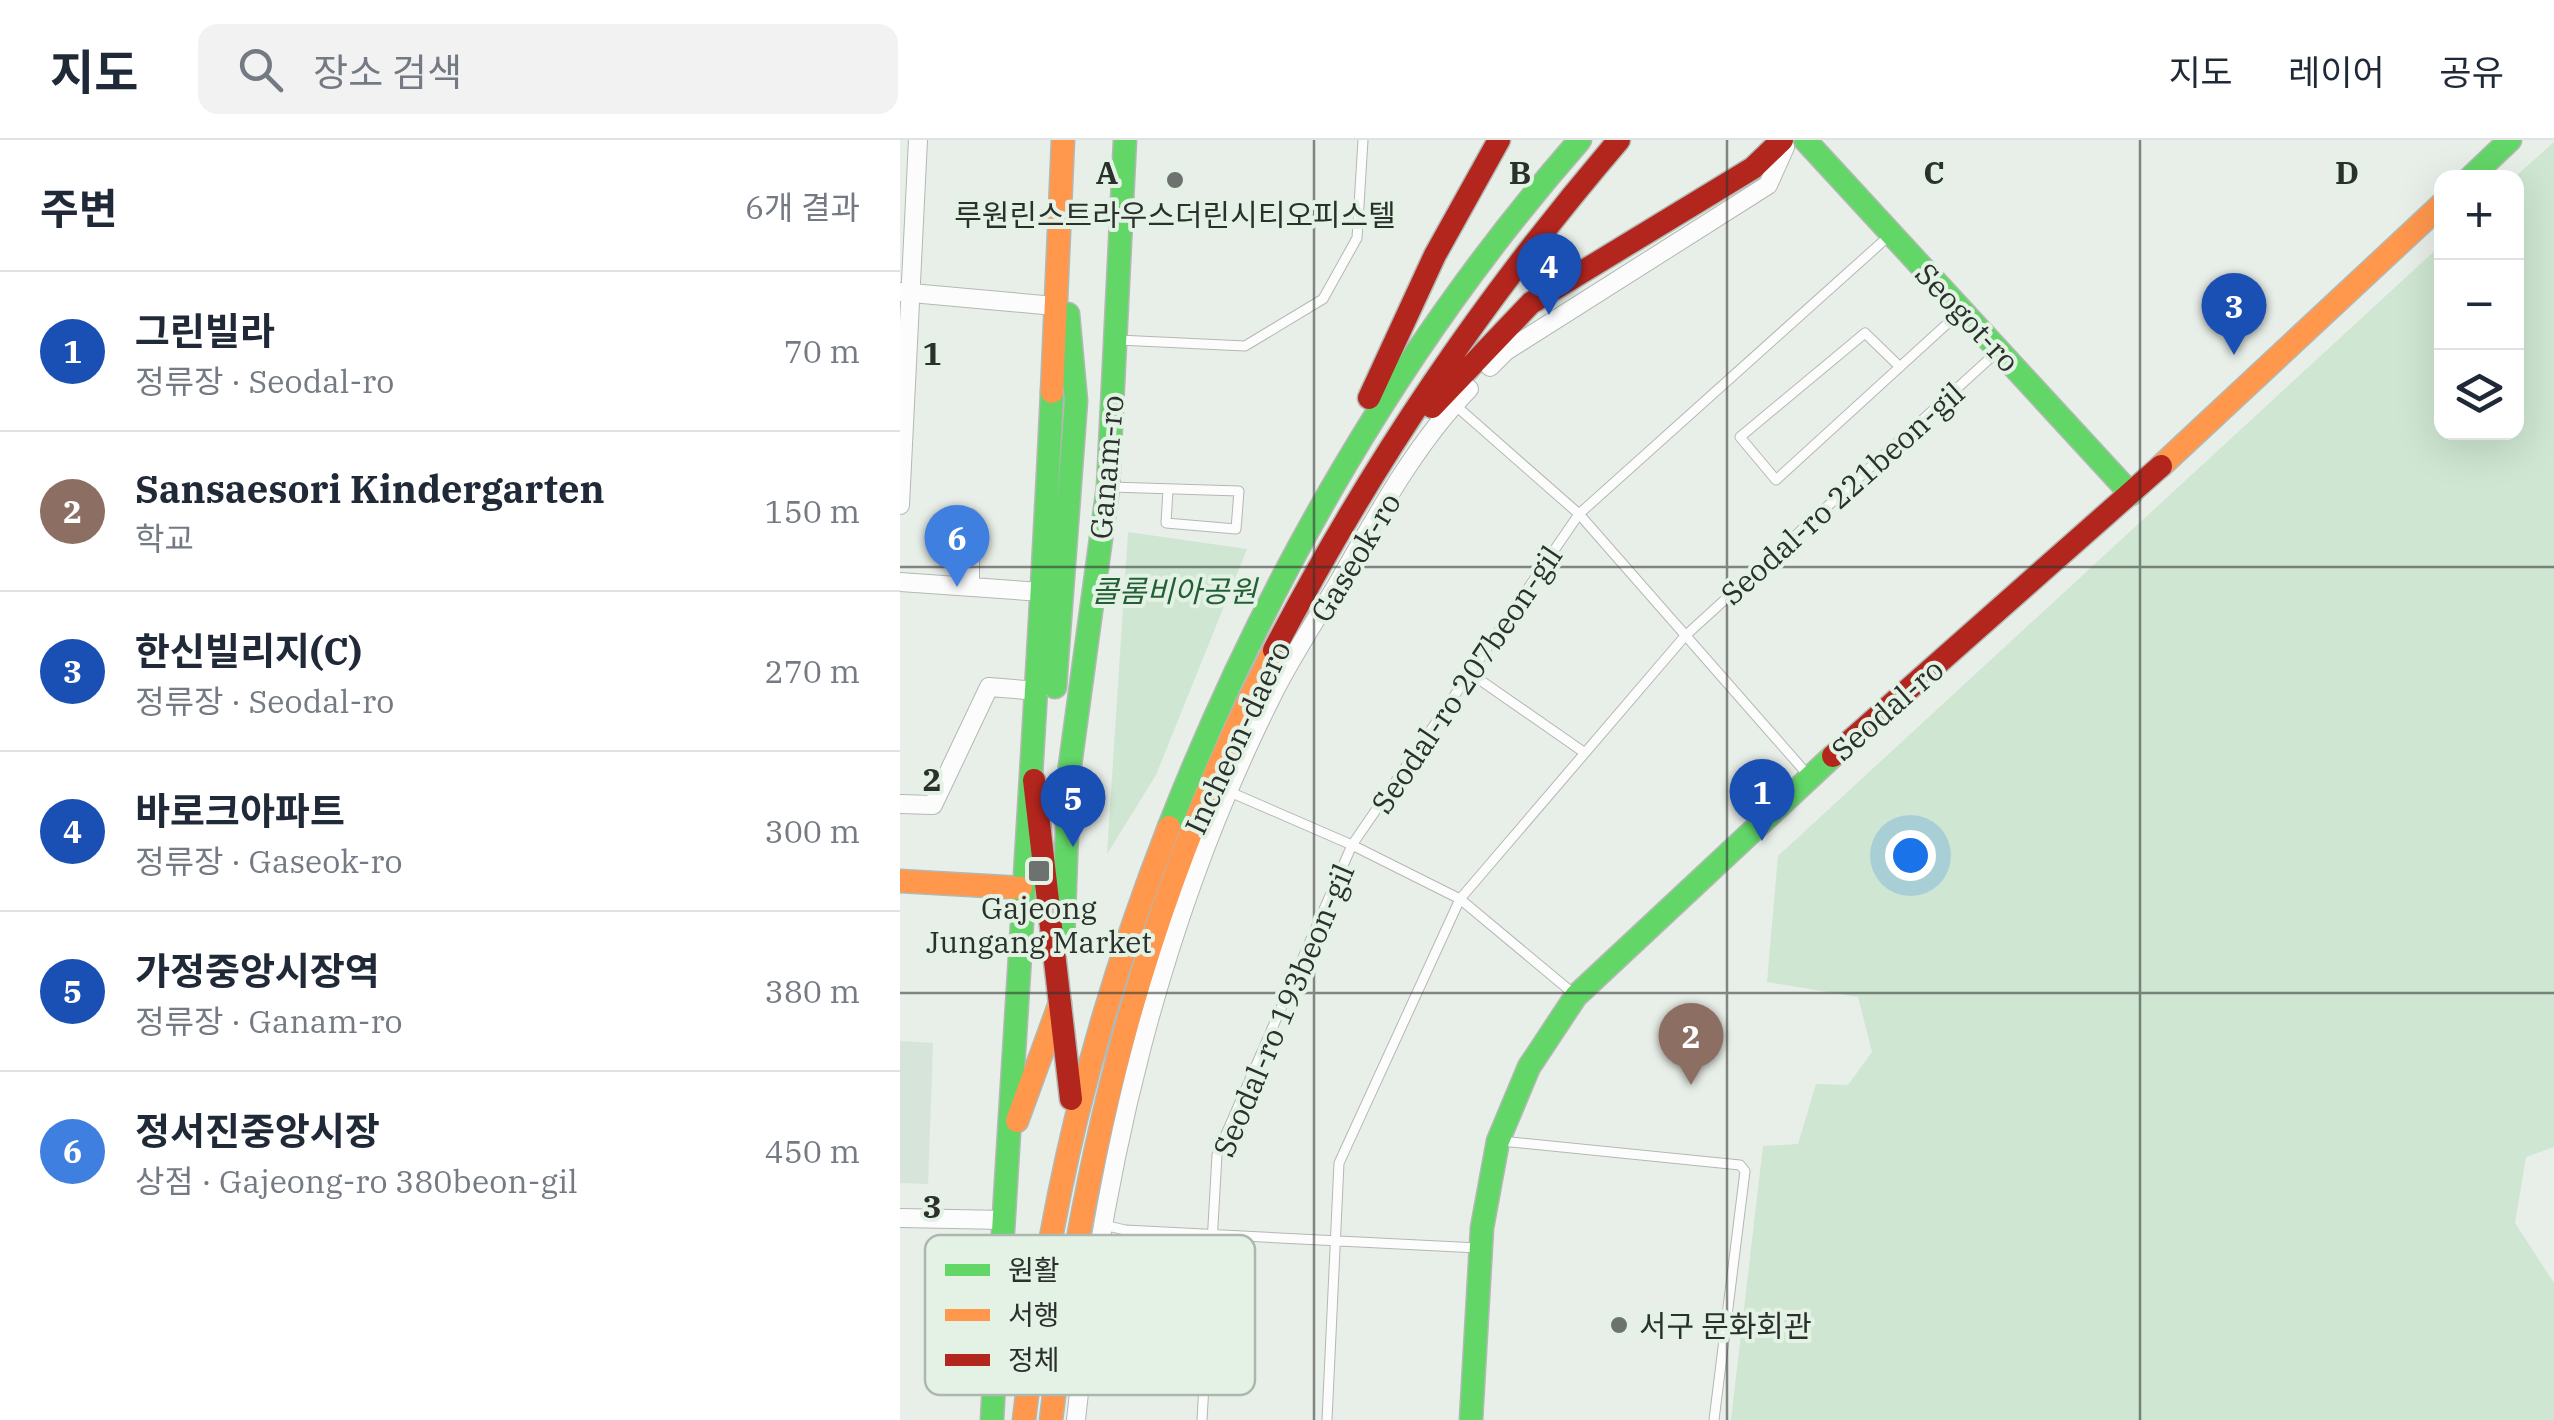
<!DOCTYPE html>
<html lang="ko">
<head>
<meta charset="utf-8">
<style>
	:root { --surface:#fff; --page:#f2f2f3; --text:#1f2937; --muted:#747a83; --line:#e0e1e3; --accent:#ea580c }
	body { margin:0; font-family:"IBM Plex Serif","Noto Sans KR",serif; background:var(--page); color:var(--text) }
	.controls { position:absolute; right:30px; top:30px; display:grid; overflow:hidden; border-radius:20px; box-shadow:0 10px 40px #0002 }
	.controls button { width:90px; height:90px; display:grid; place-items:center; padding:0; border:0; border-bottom:2px solid var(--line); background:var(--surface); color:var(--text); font:50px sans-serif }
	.you { position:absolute; left:1010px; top:715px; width:35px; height:35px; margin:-25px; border:8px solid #fff; border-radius:50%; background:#1a73e8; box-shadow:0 0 0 15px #1a73e833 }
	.badge { display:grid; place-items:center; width:65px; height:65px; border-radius:50%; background:var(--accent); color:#fff; font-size:32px; font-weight:700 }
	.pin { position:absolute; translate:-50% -82px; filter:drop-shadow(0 2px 5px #0008) }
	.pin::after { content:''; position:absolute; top:52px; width:35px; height:30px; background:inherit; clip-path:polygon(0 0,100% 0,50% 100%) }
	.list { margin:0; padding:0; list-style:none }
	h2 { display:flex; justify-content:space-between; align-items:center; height:130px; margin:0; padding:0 40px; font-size:42px }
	h2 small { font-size:32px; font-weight:400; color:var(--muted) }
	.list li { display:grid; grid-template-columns:65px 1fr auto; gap:30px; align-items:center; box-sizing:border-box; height:160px; padding:0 40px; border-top:2px solid var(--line) }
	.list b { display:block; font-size:38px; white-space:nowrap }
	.list p { margin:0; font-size:32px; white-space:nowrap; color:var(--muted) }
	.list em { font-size:32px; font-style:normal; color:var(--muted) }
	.icon { flex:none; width:55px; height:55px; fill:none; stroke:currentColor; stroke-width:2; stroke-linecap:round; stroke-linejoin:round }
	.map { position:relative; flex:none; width:1654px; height:1280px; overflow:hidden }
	header { display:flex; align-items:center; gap:60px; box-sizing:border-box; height:140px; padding:0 50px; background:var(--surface); border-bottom:2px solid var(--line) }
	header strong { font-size:48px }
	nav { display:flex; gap:55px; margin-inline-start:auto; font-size:35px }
	.search { width:700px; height:90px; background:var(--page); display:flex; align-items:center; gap:25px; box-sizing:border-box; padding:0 35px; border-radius:20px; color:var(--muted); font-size:38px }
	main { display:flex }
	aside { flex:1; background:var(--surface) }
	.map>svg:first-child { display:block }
</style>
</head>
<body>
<header>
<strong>지도</strong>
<div class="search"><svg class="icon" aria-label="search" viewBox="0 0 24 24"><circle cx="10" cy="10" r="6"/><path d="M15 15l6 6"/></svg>장소 검색</div>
<nav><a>지도</a><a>레이어</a><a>공유</a></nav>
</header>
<main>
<aside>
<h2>주변<small>6개 결과</small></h2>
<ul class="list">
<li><span class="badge" style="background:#1a4fb4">1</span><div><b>그린빌라</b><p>정류장 · Seodal-ro</p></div><em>70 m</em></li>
<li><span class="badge" style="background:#8d6e63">2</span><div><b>Sansaesori Kindergarten</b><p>학교</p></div><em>150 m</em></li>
<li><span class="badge" style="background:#1a4fb4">3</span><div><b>한신빌리지(C)</b><p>정류장 · Seodal-ro</p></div><em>270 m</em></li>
<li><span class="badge" style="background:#1a4fb4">4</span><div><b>바로크아파트</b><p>정류장 · Gaseok-ro</p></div><em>300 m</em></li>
<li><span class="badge" style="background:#1a4fb4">5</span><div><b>가정중앙시장역</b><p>정류장 · Ganam-ro</p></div><em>380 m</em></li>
<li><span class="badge" style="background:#3f7fe0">6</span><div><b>정서진중앙시장</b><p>상점 · Gajeong-ro 380beon-gil</p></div><em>450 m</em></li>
</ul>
</aside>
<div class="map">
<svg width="1654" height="1280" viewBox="0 0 1654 1280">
	<rect width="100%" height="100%" fill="#e8eee8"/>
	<path fill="#d7e4d9" d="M0,901L33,903L28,1044L0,1043Z"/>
	<path fill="#cee6d2" d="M1654,2V1007L1626,1017L1615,1083L1654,1143V1280H831L863,1006L898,1004L916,944L948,945L972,912L958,857L867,842L878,716L1541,105L1542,292H1616L1615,37Z
		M228,392L347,409L256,635L207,714Z"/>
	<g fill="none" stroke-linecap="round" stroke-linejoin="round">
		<defs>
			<path id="lane" d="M218,200L345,206L423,159L457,98L463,0
				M1000,227L965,193L840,297L876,340L1060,172
				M555,265L679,374L908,635
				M211,347L339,351L336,389L266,383L268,350
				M570,533L685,613
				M330,652L452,705L560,759L674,854
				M601,1001L840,1025L845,1031L814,1280
				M204,1085L225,1090L578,1108
				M302,1280L317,1015L452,705L679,374L990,95
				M427,1280L439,1023L560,759L785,496L1098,211"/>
			<path id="street" d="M0,152L155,166
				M590,227L606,211L868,45L885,7
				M0,365L18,0
				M0,442L142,452
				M70,446V378
				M0,664L33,665L89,547L139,551
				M0,1078L105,1080
				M176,1280C202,1029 259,781 373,554C392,516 416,480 438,443C476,377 515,304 569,249"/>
			<path id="fast" d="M905,0L1231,354
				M1570,38L1610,0
				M155,547L176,261L168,174
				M269,687C366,440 504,200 680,0
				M163,803L169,633L208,347L225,0
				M92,1280C111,937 136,595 152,252
				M571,1280L582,1088L598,1001L629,927L676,856L933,616"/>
			<path id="slow" d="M152,252L163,0
				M1261,326L1542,64
				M0,741L121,748
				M117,981L160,863
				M124,1280C149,1064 190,889 269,687
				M151,1280C183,1009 247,754 374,510"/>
			<path id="jam" d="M469,258L535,115L599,0
				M532,267L631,163L853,28L882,0
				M374,510C472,323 582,160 719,0
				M933,616L1261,326
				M134,640L171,959"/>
		</defs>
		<use href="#lane" stroke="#b3b8b3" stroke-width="11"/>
		<use href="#street" stroke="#b3b8b3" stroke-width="20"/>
		<use href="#fast" stroke="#b3b8b3" stroke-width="25"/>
		<use href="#slow" stroke="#b3b8b3" stroke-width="25"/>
		<use href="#jam" stroke="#b3b8b3" stroke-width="25"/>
		<use href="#lane" stroke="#fcfcfc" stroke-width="9"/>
		<use href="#street" stroke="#fcfcfc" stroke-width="18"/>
		<use href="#fast" stroke="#63d668" stroke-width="22"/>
		<use href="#slow" stroke="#ff974d" stroke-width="22"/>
		<use href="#jam" stroke="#b3261e" stroke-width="22"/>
	</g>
	<path fill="none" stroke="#2b302c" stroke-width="2.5" stroke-opacity="0.55" d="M414,0V1280M827,0V1280M1240,0V1280M0,427H1654M0,853H1654"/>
	<g fill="#6d726e" stroke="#e4f2e6" stroke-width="4">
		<circle cx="275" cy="40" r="10"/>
		<rect x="127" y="719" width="24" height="24" rx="5"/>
		<circle cx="719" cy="1185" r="10"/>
	</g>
	<g text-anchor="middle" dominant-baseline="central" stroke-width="8" stroke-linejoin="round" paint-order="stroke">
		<g font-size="30" fill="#2b302c" stroke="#e4f2e6">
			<text x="275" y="74">루원린스트라우스더린시티오피스텔</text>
			<text x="139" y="767">Gajeong<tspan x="139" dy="34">Jungang Market</tspan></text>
			<text x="739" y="1185" text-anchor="start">서구 문화회관</text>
		</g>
		<g font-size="30" fill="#2b302c" stroke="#e4f2e6">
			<text transform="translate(1068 177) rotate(47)">Seogot-ro</text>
			<text transform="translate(206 327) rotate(-85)">Ganam-ro</text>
			<text transform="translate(942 353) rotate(-42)">Seodal-ro 221beon-gil</text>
			<text transform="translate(455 417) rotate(-59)">Gaseok-ro</text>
			<text transform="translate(566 539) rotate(-56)">Seodal-ro 207beon-gil</text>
			<text transform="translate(987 569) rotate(-41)">Seodal-ro</text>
			<text transform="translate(337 597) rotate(-65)">Incheon-daero</text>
			<text transform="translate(383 870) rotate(-67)">Seodal-ro 193beon-gil</text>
		</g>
		<g font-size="30" font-style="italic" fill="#235f36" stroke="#e4f2e6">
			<text x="274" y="450">콜롬비아공원</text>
		</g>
	</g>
	<rect x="25" y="1095" width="330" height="160" rx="15" fill="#e4f2e6" stroke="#acb8ae" stroke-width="2.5"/>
	<rect x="45" y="1124" width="45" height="12" fill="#63d668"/>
	<rect x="45" y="1169" width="45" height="12" fill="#ff974d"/>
	<rect x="45" y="1214" width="45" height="12" fill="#b3261e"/>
	<g font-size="28" fill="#2b302c">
		<text x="108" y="1140">원활</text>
		<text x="108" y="1185">서행</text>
		<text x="108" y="1230">정체</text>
	</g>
	<g font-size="32" text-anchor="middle" font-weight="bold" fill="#2b302c" stroke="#e4f2e6" stroke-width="8" stroke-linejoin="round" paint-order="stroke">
		<text x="207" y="44">A</text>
		<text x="620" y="44">B</text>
		<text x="1034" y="44">C</text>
		<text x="1447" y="44">D</text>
		<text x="32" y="225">1</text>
		<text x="32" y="651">2</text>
		<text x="32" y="1078">3</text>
	</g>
</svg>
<div class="controls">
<button>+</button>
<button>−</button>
<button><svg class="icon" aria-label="layers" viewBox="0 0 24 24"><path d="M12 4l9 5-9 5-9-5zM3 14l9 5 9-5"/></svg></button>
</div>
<div class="you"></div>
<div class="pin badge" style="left:862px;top:701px;background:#1a4fb4">1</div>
<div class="pin badge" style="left:791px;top:945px;background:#8d6e63">2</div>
<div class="pin badge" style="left:1334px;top:215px;background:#1a4fb4">3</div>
<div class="pin badge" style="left:649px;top:175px;background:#1a4fb4">4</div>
<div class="pin badge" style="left:173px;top:707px;background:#1a4fb4">5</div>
<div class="pin badge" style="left:57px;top:447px;background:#3f7fe0">6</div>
</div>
</main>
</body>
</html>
